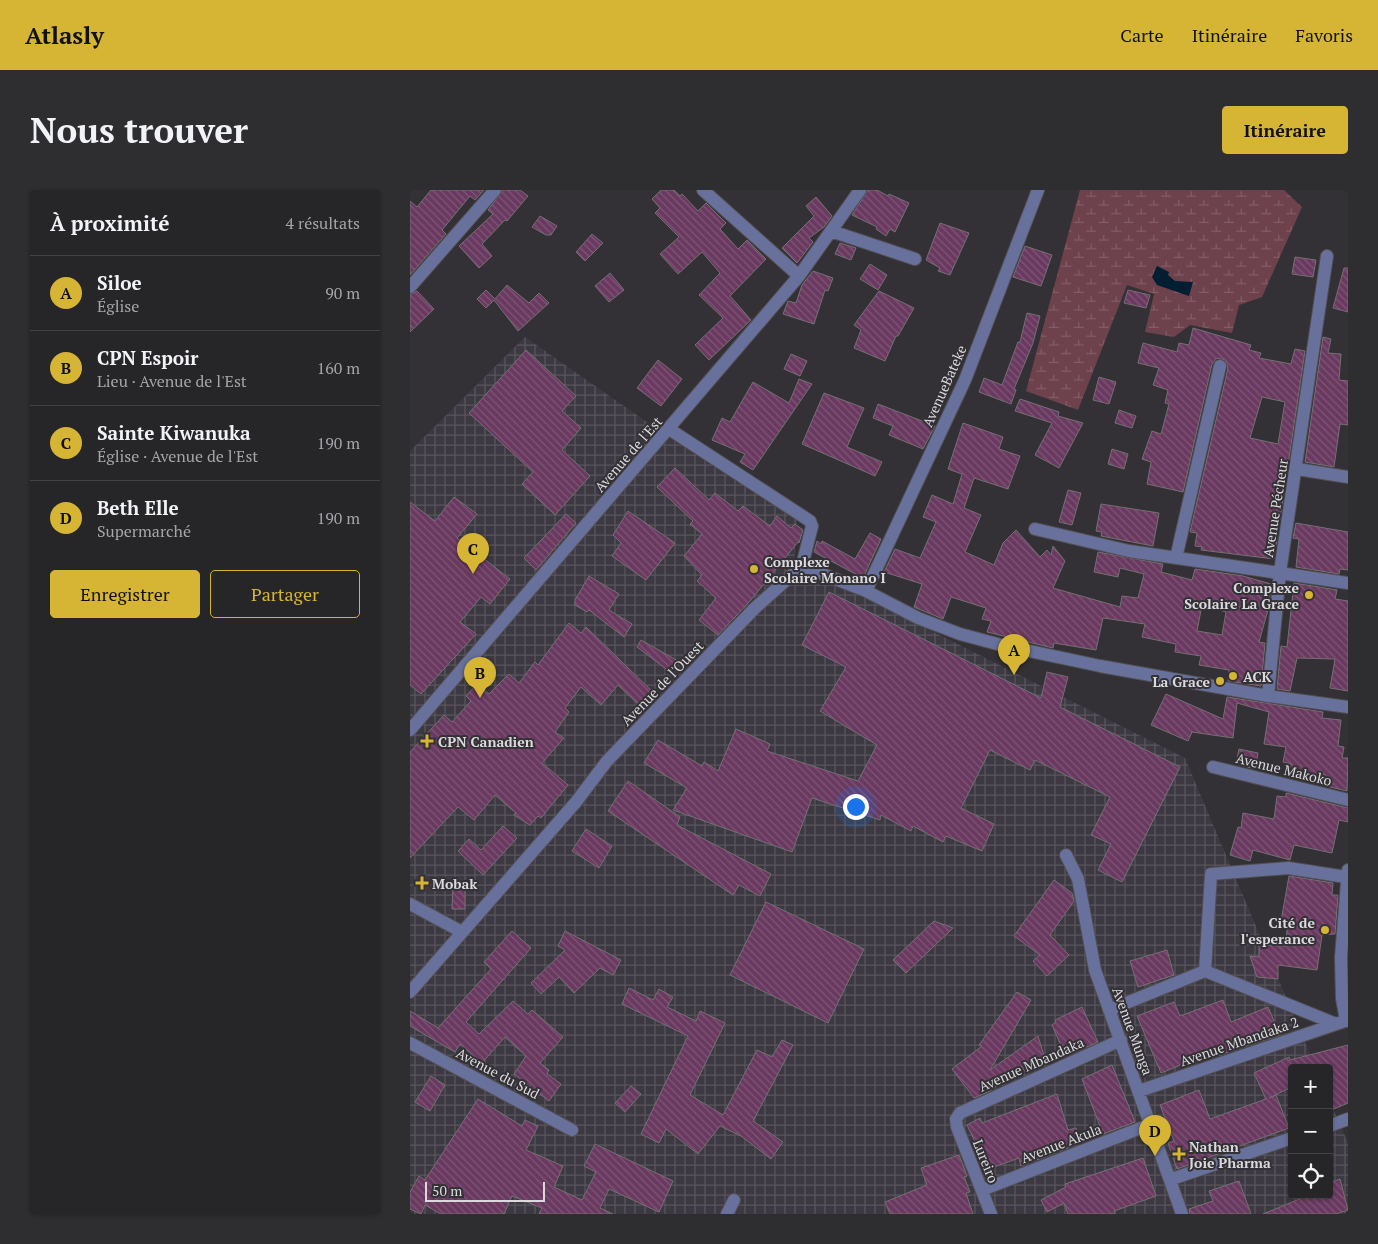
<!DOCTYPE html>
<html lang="fr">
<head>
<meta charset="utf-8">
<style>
	:root { --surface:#262528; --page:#2e2d30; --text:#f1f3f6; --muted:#a4a5a8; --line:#424245; --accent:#d6b534 }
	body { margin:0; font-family:"PT Serif",serif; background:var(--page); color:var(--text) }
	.controls { position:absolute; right:15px; bottom:15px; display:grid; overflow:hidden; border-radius:5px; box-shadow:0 1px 4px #0004 }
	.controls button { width:45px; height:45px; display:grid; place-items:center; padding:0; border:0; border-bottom:1px solid var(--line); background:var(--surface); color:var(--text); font:25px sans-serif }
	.scale { position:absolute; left:15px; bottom:12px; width:120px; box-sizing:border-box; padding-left:5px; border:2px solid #dad9dc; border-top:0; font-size:14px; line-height:18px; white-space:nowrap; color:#dad9dc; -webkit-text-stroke:4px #333135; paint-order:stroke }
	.you { position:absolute; left:445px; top:616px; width:18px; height:18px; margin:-12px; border:4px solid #fff; border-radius:50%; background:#1a73e8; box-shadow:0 0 0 8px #1a73e833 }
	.badge { display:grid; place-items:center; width:32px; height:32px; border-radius:50%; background:var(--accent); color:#111; font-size:16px; font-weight:700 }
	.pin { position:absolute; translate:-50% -41px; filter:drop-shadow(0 1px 2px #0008) }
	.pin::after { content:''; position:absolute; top:26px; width:18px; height:15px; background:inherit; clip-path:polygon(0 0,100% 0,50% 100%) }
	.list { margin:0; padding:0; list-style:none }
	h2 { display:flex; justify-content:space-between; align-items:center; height:65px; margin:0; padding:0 20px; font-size:21px }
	h2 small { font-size:16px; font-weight:400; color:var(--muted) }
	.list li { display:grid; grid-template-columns:32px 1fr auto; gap:15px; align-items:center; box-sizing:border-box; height:75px; padding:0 20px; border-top:1px solid var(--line) }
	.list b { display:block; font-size:19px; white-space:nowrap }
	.list p { margin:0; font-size:16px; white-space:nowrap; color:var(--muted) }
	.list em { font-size:16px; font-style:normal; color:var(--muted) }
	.actions { display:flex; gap:10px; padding:15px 20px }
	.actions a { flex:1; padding:11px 0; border:1px solid var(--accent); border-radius:5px; text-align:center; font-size:18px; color:var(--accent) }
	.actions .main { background:var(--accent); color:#111 }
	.icon { flex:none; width:28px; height:28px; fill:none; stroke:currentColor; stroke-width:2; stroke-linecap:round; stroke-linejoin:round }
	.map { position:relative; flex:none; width:938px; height:1024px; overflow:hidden; border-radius:5px }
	header { display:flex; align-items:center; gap:30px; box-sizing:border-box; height:70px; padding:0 25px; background:var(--accent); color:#111 }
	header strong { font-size:24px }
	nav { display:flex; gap:28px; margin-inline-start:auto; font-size:18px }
	.intro { display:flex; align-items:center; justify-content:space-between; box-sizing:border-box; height:120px; padding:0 30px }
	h1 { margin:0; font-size:35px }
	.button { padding:12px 22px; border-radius:5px; background:var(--accent); color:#111; font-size:18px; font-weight:700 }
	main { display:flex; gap:30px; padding:0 30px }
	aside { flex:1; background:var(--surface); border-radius:5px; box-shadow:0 1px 4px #0004 }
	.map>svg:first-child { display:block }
</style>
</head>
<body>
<header>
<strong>Atlasly</strong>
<nav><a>Carte</a><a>Itinéraire</a><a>Favoris</a></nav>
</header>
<div class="intro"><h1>Nous trouver</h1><a class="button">Itinéraire</a></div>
<main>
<aside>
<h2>À proximité<small>4 résultats</small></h2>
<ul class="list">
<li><span class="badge">A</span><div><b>Siloe</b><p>Église</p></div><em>90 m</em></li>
<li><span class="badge">B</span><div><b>CPN Espoir</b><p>Lieu · Avenue de l'Est</p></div><em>160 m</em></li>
<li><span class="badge">C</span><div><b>Sainte Kiwanuka</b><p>Église · Avenue de l'Est</p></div><em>190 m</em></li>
<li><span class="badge">D</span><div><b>Beth Elle</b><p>Supermarché</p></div><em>190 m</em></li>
</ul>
<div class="actions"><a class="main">Enregistrer</a><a>Partager</a></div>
</aside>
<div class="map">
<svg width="938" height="1024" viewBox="0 0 938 1024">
	<defs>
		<pattern id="industrial-grid" width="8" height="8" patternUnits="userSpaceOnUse" patternTransform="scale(1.25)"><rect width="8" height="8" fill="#3c3942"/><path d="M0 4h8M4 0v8" fill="none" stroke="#58555d"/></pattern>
		<pattern id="wetland-marsh" width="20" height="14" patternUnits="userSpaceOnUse" patternTransform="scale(1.25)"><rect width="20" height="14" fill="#6e424d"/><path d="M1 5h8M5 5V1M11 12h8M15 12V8" fill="none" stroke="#825d66"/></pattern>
		<pattern id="building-back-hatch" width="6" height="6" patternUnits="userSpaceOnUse" patternTransform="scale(1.25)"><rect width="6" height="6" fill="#6a3960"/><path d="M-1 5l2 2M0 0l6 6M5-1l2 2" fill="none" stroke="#7f5576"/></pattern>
	</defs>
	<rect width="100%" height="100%" fill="#333135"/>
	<path fill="url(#industrial-grid)" d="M115,147L234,230L387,329L384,372L775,568L906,878H882V1005H919V909L938,953V1024H0V261Z"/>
	<path fill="url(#wetland-marsh)" d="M670,0H874L892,17L852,107L829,115L822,143L780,135L764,147L735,142L744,104L717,95L668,220L616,201Z"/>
	<path fill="#021e33" d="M747,76L759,82L758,85L765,91L783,92L779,106L747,95L742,87Z"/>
	<path fill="url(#building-back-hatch)" stroke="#747073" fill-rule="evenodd" d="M21,0H74L65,10L60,6L32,40L36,44L0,85V11L7,17Z
		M93,0H110L118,6L97,31L95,30L72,54L82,66L69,78L49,56L83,24L78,20Z
		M251,0H264L270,6L272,4L288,21L296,13L316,33L310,39L328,59L337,50L356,69L320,106L341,130L299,170L285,155L313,128L289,105L310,83L292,62L268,84L250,64L269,47L245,23L250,18L242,9Z
		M458,0H467L478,6L479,4L499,13L485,42L480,39L476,46L466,39L467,37L442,25Z
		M406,7L422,26L414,37L399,48L403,52L387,73L372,58L404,26L396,16Z
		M130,26L147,36L141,45H136L122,37Z
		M530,33L559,43L540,85L528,81L530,78L516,70Z
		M182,44L193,53L175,71L166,62Z
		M430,53L446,58L441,70L425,64Z
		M615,56L642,65L631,96L603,87Z
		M885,67L906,70L903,87L882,84Z
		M460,74L477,85L468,100L450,89Z
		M934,78H938V122L923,118Z
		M403,81L423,88L418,101L415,100L404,134L373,124L378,111L386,113L392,95Z
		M200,83L214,100L199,112L185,96Z
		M97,95L119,113L129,103L139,113L108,141L84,110L76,118L67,109L76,100L85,109Z
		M718,100L740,105L736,118L714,113Z
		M7,101L24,119L0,142V105Z
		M469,101L504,118L488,146H486L475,171L444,158L451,140L444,135Z
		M617,123L630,126L623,153L604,199L606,200L601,214L569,202L574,188L592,195L608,152H610Z
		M783,138L841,155L839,160L851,163L849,168L881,174L885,159L895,161L864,369L791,360L792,357L785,356L787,343L780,342L818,178L815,170L807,168L802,174L773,302L737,294L741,272L732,269L742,241L751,244L759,214L755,213L758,200L743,195L749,178L728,173L733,153L767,162L769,153L779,155ZM852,207L875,212L868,254L840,248Z
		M913,147L921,149L918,163L931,164L929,190L938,191V235L930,234L924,277L895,272Z
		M116,160L166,206L152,221L171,238L152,260L180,286L145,325L112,294L123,282L59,223Z
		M381,164L397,171L390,186L374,179Z
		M248,170L272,189L251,216L227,198Z
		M689,187L706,192L699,214L683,210Z
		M389,189L402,194L343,280L330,272L335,264L302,250L312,228L320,232L343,192L379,213Z
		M414,203L454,218L437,257L472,272L465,286L392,254Z
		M610,209L649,222L648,226L673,233L649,278L625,265L642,233L605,221Z
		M468,214L525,236L513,259L479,245L483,236L463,228Z
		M709,220L726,226L722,238L705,233Z
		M553,233L593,247L589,259L610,266L598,299L564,288L554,318L571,325L555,362L584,375L593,353L606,340L630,367L637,360L641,365L643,356L655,371L643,398L710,417L712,406L728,408L734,384L710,378L708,387L684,382L688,362L753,374L751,382L782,390L785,379L833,386L861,394L858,420L849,452L855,453L851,496L818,491L819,480L789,475L791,466L765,462L766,454L732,447L735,434L693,428L686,460L644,453L643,458L577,442L581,431L572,429L576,418L541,407L533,429L504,417L512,394L474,382L485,359L510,368L526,332L513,327L522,305L543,314L552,284L538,279ZM792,415L816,422L812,445L787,441Z
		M702,259L718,264L714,279L698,274Z
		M265,278L299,310L305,303L328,321L333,316L360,336L367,326L381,338L385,334L393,340L389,353L388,352L340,411L308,445L289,430L306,408L287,391L292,385L274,366L292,344L280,334L283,331L247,297Z
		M658,300L671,303L662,335L649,332Z
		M44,307L67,324L47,348L100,389L80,414L71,407L50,432L66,444L11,504L0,495V312L25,331Z
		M691,314L749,323L743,356L691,346L692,342L686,341Z
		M218,321L265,353L236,390L202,366L211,353L203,345Z
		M156,324L166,333L126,380L114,368Z
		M886,333L938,342V380L930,379L929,384L886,377L889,349L883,348Z
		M460,343L471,349L453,388L404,362L407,351L411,354L412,351L445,369Z
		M179,386L209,404L199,420L222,434L214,447L179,420L177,422L165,415V410Z
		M884,393L927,400L925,409L938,411V501L920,498L925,469L887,468L880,501L867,499L871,456L877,457Z
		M419,402L631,508L637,482L658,487L650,517L770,577L712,692L688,680L701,654L681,645L700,607L625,570L620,580L580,560L551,618L584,634L572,661L536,646L533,652L503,636L501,641L471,625L470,630L402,608L382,662L263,620L277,598L234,573L248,550L292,576L294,572L308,581L326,539L360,554L357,561L448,591L467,555L410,521L436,477L392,455Z
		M159,433L171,443L176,437L248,507L238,517L232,510L228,514L208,495L191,515L171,497L155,518L159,522L145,542L154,548L132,573L158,595L131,628L128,626L120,635L104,625L106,623L85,605L64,630L48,617L0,668V562L34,525L42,532L61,511L56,506L67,494L79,504L99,484L109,493L125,472L128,475Z
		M231,450L268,471L260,482L227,457Z
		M756,504L813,529L817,507L913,522L912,528L931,530L928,556L934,557L932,568H938L937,601L879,587L881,574L873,572L876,557L854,554L859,522L827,513L823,548L782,542L778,551L741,535Z
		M829,559L848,563L845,579L826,574Z
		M218,591L270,627L267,635L361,684L350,706L329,695L323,705L198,621Z
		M876,603L938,618V632L929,630L922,663L884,655L880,670L843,660L840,671L820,665L828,637L831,638L833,623L864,629L867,606L876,607Z
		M93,636L107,648L73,685L48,661L59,649L71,660Z
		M176,639L202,656L189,678L162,661Z
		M879,686L923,693L922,705H928L925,744L912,745L907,780L868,775V789L847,787L840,766L849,767V755L875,756L878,733L871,731Z
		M644,690L662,703L664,711L640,745L659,765L637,786L623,771L630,765L604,746Z
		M43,693H55V719H42Z
		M356,712L454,759L418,833L320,785Z
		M524,731L543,738L496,783L483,770Z
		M102,741L121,758L56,832L69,844L103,811L118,824L122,820L153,847L130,873L139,880L137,884L151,894L139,911L104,884L116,866L95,847L72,873L50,854L45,862L0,836V821L28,838L81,779L74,772Z
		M155,741L211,770L203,785L190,778L164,803L149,787L131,804L121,793L155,760L148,756Z
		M757,760L764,785L728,797L720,771Z
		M219,798L243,810L249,799L263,807L257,817L286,831L290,821L315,833L280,905L313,925L347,860L362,867L372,850L383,855L343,931L373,952L361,969L331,946L310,936L288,964L256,939L249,953L231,944L278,846L212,814Z
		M607,802L621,810L580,880L628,846L636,872L617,884L611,876L580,901L564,908L542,879L572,856L569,855Z
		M813,810L821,832L858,817L870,845L794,870L793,866L751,883L727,826L764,812L770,826Z
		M672,817L688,852L661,864L657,857L653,860L642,835L646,832L645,830Z
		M938,855V913L919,921V878H882V897L859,908L866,905L879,938L767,979L758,953L764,951L750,915L789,900L800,929L856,909L844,883L879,867L880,870Z
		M702,875L725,932L693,944L672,889Z
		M21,886L35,895L20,921L5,912Z
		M221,896L231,904L215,922L205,913Z
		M647,904L658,940L666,938L671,953L611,976L609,968L573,981L564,959L568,958L557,935L570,928L572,933Z
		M68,909L112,936L115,930L128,936L116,960L153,976L144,997L172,1010L186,982L174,976L185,954L263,991L249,1022L199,999L190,1018L203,1024H129L132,1018L102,1006L94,1024H31L15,1015L11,1024L0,1019V1002L9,986L15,990Z
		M549,965L557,986L554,987L560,1002L556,1003L563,1024H480L475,1012L517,995L511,978Z
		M733,968L746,1006L704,1021L705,1024H658L654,1013L637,1022L631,1010L656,997L655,994Z
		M930,989L938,1020L926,1024H853L892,1008L891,1005H919V993Z
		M829,991L841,1024H780L779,1019L803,1011L799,1001Z"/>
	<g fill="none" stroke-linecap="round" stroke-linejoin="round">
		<defs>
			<path id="minor" d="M293,0L389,86
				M421,41L505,69
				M0,97L85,0
				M887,279L938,287
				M625,339L719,361L938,393
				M766,368L810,176
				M392,376L456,401L508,428L550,444L591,455L690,476L858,506L938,517
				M456,401L555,190L628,0
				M858,506L870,382L917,66
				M0,540L389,86L450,0
				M803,577L938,610
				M656,665L668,689L685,780L772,1024
				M0,714L52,742
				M795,781L801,684L878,678L936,687
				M0,802L166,612L197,571L345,418L392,376L402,336L400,331L259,239
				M699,820L795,781L926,834
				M936,831L932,808L931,767L938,680
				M0,853L162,940
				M729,901L938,830
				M919,936L938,929
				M762,989L882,948
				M572,1000L741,934
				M317,1024L324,1010
				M581,1024L547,937L546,929L550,923L711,850"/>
		</defs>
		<use href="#minor" stroke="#514f53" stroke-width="14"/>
		<use href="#minor" stroke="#68719b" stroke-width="12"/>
	</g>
	<g fill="#d6b534" stroke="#333135" stroke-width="2">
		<circle cx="344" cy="379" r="5"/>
		<circle cx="899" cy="405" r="5"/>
		<circle cx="823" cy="486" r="5"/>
		<circle cx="810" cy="491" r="5"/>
		<path d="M14.5 543.5h5v5h5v5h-5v5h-5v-5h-5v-5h5z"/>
		<path d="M9.5 685.5h5v5h5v5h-5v5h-5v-5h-5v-5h5z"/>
		<circle cx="915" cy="740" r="5"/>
		<path d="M766.5 956.5h5v5h5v5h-5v5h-5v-5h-5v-5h5z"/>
	</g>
	<g text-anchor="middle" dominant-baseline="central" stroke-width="4" stroke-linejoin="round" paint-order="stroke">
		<g font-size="14" fill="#dad9dc" stroke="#333135">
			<text transform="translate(534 196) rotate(-66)">AvenueBateke</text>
			<text transform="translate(218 264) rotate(-49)">Avenue de l'Est</text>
			<text transform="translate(865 318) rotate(-81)">Avenue Pécheur</text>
			<text transform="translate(252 493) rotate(-46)">Avenue de l'Ouest</text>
			<text transform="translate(874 579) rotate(14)">Avenue Makoko</text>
			<text transform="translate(723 841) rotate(70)">Avenue Munga</text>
			<text transform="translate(829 851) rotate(-19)">Avenue Mbandaka 2</text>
			<text transform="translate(621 874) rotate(-24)">Avenue Mbandaka</text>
			<text transform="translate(88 883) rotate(28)">Avenue du Sud</text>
			<text transform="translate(651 953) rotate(-21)">Avenue Akula</text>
			<text transform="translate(576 971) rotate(68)">Lureiro</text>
		</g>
		<g font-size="14" font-weight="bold" fill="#dad9dc" stroke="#333135" text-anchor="start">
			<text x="354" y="371">Complexe<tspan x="354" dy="16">Scolaire Monano I</tspan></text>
			<text x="889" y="397" text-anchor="end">Complexe<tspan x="889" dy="16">Scolaire La Grace</tspan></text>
			<text x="833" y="486">ACK</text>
			<text x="800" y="491" text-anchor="end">La Grace</text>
			<text x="28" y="551">CPN Canadien</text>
			<text x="22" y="693">Mobak</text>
			<text x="905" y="732" text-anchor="end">Cité de<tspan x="905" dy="16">l'esperance</tspan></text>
			<text x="779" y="956">Nathan<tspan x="779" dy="16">Joie Pharma</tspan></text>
		</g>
	</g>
</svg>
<div class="controls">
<button>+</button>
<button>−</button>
<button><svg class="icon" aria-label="locate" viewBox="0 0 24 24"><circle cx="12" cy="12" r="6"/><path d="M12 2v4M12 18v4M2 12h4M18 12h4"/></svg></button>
</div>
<div class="scale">50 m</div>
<div class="you"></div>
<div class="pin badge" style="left:604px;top:485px">A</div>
<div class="pin badge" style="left:70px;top:508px">B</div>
<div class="pin badge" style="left:63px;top:384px">C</div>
<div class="pin badge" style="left:745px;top:966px">D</div>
</div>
</main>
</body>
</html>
